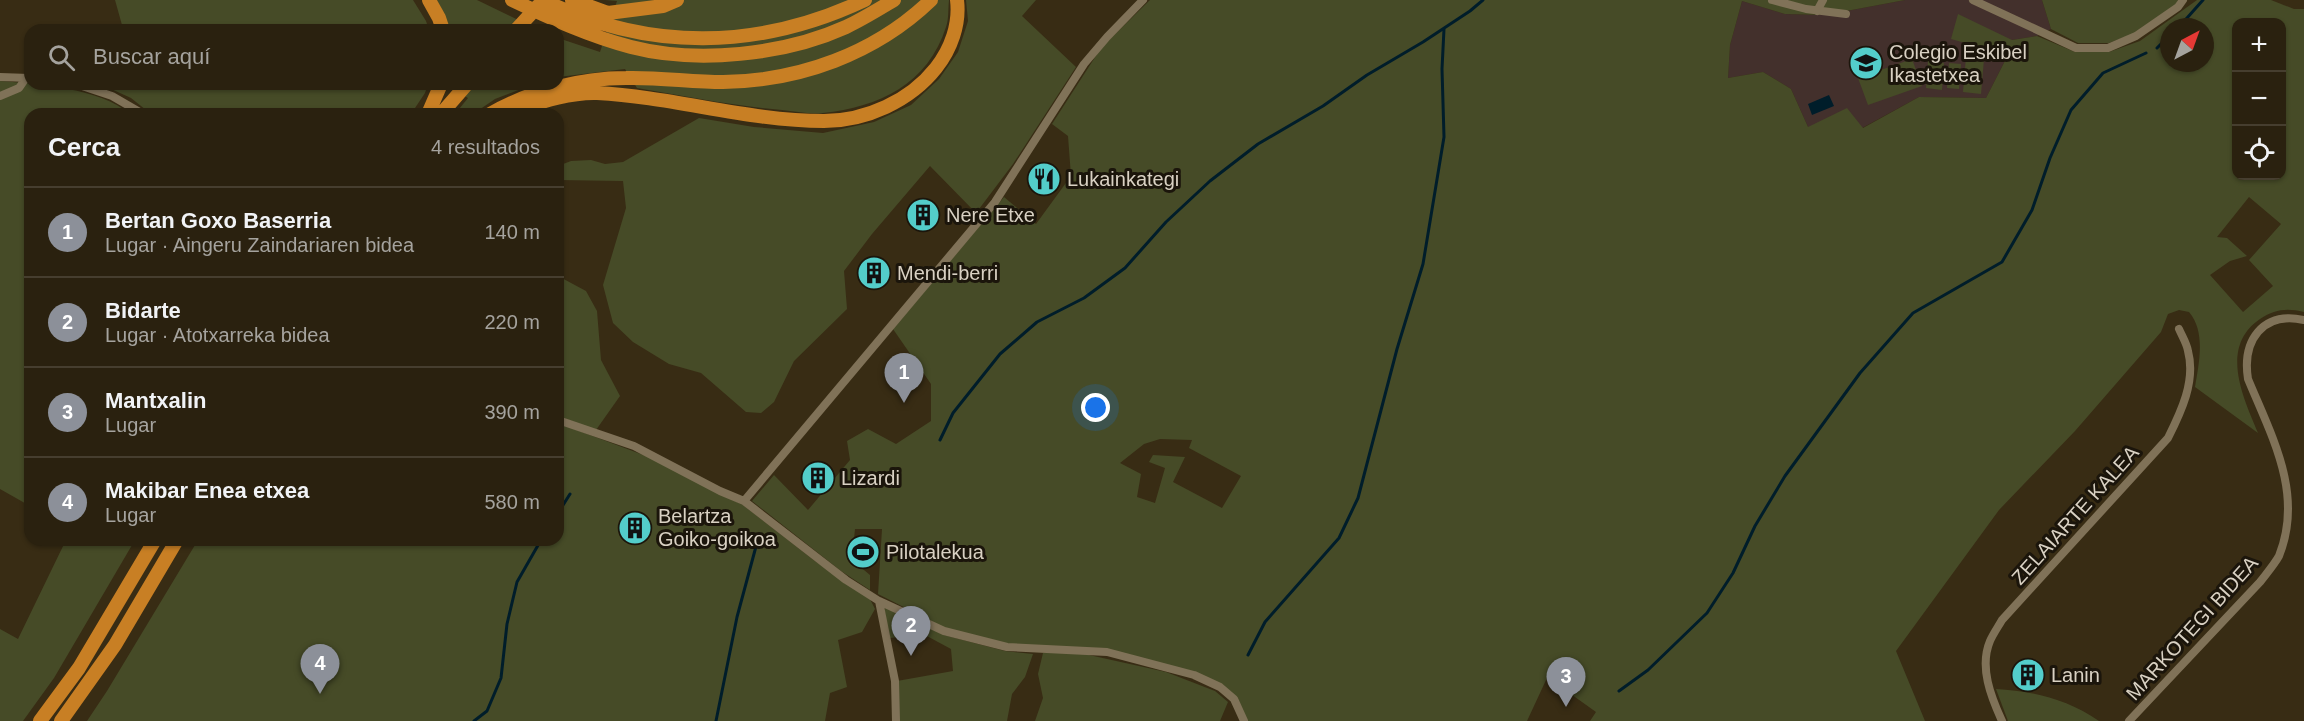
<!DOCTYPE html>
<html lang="es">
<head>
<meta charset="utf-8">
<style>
	:root { --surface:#2a210f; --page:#362e1d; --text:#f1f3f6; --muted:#a5a39e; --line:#463e2f; --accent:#8c9099 }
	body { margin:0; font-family:Helvetica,sans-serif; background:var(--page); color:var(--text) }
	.controls { position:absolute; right:18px; top:18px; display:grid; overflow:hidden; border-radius:12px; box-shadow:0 2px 4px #0004 }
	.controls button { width:54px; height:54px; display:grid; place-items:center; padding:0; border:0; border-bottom:2px solid var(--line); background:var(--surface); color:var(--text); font:30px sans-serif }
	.compass { position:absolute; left:2160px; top:18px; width:54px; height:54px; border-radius:50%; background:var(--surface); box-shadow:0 2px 4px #0004; rotate:41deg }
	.you { position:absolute; left:1096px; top:408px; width:21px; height:21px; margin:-15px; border:4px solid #fff; border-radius:50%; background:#1a73e8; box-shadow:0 0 0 9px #1a73e833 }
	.badge { display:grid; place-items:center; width:39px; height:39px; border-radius:50%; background:var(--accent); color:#fff; font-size:20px; font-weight:700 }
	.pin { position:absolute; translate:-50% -50px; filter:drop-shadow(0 2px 3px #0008) }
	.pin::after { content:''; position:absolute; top:32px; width:21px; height:18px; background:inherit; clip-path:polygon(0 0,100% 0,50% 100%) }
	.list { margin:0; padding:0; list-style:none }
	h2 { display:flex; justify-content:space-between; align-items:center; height:78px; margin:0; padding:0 24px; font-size:26px }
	h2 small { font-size:20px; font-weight:400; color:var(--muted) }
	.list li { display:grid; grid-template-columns:39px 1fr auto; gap:18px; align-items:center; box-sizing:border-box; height:90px; padding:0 24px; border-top:2px solid var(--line) }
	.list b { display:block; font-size:22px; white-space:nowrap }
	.list p { margin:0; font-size:20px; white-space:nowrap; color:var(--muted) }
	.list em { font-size:20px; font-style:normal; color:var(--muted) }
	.icon { flex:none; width:33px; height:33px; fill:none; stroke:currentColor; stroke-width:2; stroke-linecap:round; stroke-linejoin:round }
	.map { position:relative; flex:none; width:2304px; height:721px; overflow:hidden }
	.search { position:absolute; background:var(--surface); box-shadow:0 2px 4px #0004; left:24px; top:24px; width:540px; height:66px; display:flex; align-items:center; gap:15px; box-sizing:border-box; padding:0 21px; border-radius:18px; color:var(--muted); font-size:22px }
	.panel { position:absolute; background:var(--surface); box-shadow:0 2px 4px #0004; left:24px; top:108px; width:540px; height:438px; border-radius:18px }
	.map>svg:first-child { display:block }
</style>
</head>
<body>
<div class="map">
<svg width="2304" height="721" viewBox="0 0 2304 721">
	<rect width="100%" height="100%" fill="#382c14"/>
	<path fill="#43302c" d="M1905,0H2042L2051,29L2037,36L2012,40L2008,55L1986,98L1919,97L1862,128L1808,127L1791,89L1763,72L1728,78L1730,45L1742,1L1785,14L1825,15Z"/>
	<path fill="#464b27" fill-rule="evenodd" d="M115,0H413L426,21L429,30H127L122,25Z
		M437,0H477L539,30H451Z
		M605,0H949C948,9 949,19 946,27C928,84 879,107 823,113C810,115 795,111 782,110C733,106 685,96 637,88L625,69L558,77V38L600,52L617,1Z
		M966,0H1036L1022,16L1076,67L1013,164L976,213L930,166L872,234L844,271L847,309L794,361L774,402L761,413L746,412L701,373L669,364L633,342L613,323L603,285L626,208L623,181L558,180V166L571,161L591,160L605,164L623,162L699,118L754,127L823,133L874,122L911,105L939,79L958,52L968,21Z
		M1150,0H1905L1825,15L1785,14L1742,1L1730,45L1728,78L1763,72L1791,89L1808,127L1847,108L1863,128L1919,97L1986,98L2008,55L1951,39L1958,14L2012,40L2037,36L2075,52H2109L2140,41L2197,0H2271L2294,9H2304V312C2287,308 2275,309 2260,319C2219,347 2243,397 2258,433L2195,387C2199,363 2206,332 2189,312L2179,310L2168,314L2161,332L2075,431L1999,510L1896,651L1925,721H1590L1596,712L1568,692L1574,670L1553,665L1527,721H1247L1219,684L1101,650L1007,644L947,629L878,594L882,529H855L852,560L870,575V590L841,571L752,501L774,475L808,510L850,460L847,441L868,429L896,444L931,421V384L893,329L1004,197L1036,224L1071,176L1068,136L1052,124L1101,48ZM2236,22H2282V176H2236ZM2169,27H2205V63H2169ZM2249,197L2281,224L2249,260L2273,286L2243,312L2210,275L2230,261L2247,256L2227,238L2217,237ZM1160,439L1192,440L1189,448L1241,476L1222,508L1173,482L1185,457L1153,455L1149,462L1165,468L1155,503L1137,497L1141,474L1120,463L1144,444Z
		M2042,0H2178L2176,5L2135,33L2109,43H2078L2051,29Z
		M1966,57L1984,59L1981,94L1963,92Z
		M1912,59L1922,86L1868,105L1858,78Z
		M1928,61L1944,63L1942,90L1926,88Z
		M1949,63L1961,64L1959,89L1947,88Z
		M0,81C38,84 100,88 130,114H30V506L0,489Z
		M115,84H428L425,93L411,114H151L131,98L109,88Z
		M451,84H534L495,99L473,114H455L468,98L450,87Z
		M558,276L586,291L597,311L601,360L620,396L596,430L558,416Z
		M558,423L654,459L743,505L815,561L869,597L875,609L862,632L838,640L847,687L830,693L825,721H87L107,691L198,540H558Z
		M66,540H135L54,678L23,721H0V629L18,639Z
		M884,606L944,635L1005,651L1033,654L1025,677L1012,694L1007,721H899L897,681L953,671L951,649L925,635L889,638Z
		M1043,653H1080L1166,672L1215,691L1228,702L1220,721H1035L1043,698L1038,674Z
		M1996,689C2033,691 2067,699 2099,721H2008Z"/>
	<path fill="#001d2a" d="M1829,95L1834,106L1812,115L1808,104Z"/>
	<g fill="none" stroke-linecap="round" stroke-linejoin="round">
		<path stroke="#001d2a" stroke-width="3" d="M2179,27L2203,0
			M2157,48L2169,36
			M940,440L953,413L1000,354L1037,322L1084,298L1125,268L1166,222L1210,181L1258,144L1323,106L1367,75L1423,42L1470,11L1483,0
			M558,513L570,494
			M1248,655L1265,622L1339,538L1358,498L1397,349L1423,264L1444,137L1442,69L1444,29
			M1619,691L1648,670L1707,613L1733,573L1755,526L1785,476L1860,373L1913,313L2002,262L2032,210L2050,158L2071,110L2103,73L2146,53
			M474,721L487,711L501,678L507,624L517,582L541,540
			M716,721L737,617L758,539"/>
		<path stroke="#807258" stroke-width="8" d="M1772,0L1806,9L1846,14
			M1973,0L2076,48H2108L2136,36L2178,7L2183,0
			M1817,11L1823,0
			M0,77L29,78
			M76,84L112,96L143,114
			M0,96L19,88L26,78
			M558,420L634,446L720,491L744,501L846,580L879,601L944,631L1007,647L1107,652L1194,675L1220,687L1234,699L1244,721
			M744,501L995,202L1084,64L1107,37L1143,0
			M879,601L895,681L896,721
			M2002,721C1991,697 1979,667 1990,641C1993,634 1998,627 2002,620L2168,438C2181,412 2196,381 2188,351C2187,344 2182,336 2179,329
			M2129,721L2260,582C2266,574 2274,565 2279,556C2304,494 2272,437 2248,379C2242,341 2262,311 2304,320"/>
		<path stroke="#c87f24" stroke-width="14" d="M429,0L439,18L443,30
			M512,0C550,18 589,36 631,47C697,64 784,55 846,27C863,19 879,9 894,0
			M543,0C648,52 759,50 865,0
			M572,0L608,13L663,6L677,0
			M516,30L538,6
			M428,114L441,84
			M441,114L467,84
			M490,114C530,91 581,78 626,78C658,77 691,82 723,82C799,81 875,54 931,0
			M504,114C533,105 566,92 597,93C674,97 748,121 824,121C866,121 910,101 936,68C951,49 960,24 957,0
			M40,721L79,668L155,540
			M61,721L115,645L177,540"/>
	</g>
	<defs>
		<symbol id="school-disc" viewBox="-11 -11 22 22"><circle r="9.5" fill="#53cdca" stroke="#1b150b"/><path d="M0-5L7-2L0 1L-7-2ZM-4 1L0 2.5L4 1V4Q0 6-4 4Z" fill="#111"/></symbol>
		<symbol id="restaurant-disc" viewBox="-11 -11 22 22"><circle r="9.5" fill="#53cdca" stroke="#1b150b"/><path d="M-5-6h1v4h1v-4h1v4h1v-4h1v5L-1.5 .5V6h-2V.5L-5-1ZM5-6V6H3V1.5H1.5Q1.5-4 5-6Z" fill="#111"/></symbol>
		<symbol id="building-disc" viewBox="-11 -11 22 22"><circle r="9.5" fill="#53cdca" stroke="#1b150b"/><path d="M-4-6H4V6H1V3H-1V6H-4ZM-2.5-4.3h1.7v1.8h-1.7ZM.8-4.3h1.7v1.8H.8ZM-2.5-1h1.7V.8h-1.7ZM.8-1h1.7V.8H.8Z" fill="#111"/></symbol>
		<symbol id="stadium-disc" viewBox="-11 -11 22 22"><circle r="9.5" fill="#53cdca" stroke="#1b150b"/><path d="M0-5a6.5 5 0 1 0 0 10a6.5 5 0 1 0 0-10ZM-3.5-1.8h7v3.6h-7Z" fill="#111"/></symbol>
	</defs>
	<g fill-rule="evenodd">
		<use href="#school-disc" x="1847" y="44" width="38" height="38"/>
		<use href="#restaurant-disc" x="1025" y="160" width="38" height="38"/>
		<use href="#building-disc" x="904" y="196" width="38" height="38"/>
		<use href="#building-disc" x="855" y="254" width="38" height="38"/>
		<use href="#building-disc" x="799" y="459" width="38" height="38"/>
		<use href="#building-disc" x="616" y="509" width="38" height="38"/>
		<use href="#stadium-disc" x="844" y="533" width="38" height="38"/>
		<use href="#building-disc" x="2009" y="656" width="38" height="38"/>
	</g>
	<g text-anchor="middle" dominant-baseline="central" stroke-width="6" stroke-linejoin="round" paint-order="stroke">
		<g font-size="20" fill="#d9d1c3" stroke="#1b150b" text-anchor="start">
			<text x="1889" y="52">Colegio Eskibel<tspan x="1889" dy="23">Ikastetxea</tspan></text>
			<text x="1067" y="179">Lukainkategi</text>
			<text x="946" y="215">Nere Etxe</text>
			<text x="897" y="273">Mendi-berri</text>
			<text x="841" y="478">Lizardi</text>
			<text x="658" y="516">Belartza<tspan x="658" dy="23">Goiko-goikoa</tspan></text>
			<text x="886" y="552">Pilotalekua</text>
			<text x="2051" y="675">Lanin</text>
		</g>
		<g font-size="20" fill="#d9d1c3" stroke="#1b150b">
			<text transform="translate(2075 515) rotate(-48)">ZELAIARTE KALEA</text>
			<text transform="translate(2192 628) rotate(-48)">MARKOTEGI BIDEA</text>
		</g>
	</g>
</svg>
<div class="controls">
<button>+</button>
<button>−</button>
<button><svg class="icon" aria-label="locate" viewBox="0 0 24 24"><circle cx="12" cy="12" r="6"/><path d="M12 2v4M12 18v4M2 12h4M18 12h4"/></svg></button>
</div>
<svg class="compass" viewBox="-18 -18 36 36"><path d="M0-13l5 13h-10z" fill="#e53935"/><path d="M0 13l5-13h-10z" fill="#a5a39e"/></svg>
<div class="you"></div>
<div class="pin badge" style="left:904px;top:403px">1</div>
<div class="pin badge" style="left:911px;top:656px">2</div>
<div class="pin badge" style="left:1566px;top:707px">3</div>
<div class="pin badge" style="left:320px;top:694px">4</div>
<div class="search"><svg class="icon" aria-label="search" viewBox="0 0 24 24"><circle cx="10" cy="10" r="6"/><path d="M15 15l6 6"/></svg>Buscar aquí</div>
<section class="panel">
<h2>Cerca<small>4 resultados</small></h2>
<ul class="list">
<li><span class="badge">1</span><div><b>Bertan Goxo Baserria</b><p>Lugar · Aingeru Zaindariaren bidea</p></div><em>140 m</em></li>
<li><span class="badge">2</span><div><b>Bidarte</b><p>Lugar · Atotxarreka bidea</p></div><em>220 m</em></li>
<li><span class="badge">3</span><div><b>Mantxalin</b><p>Lugar</p></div><em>390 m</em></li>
<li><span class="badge">4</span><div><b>Makibar Enea etxea</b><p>Lugar</p></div><em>580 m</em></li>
</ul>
</section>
</div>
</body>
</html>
